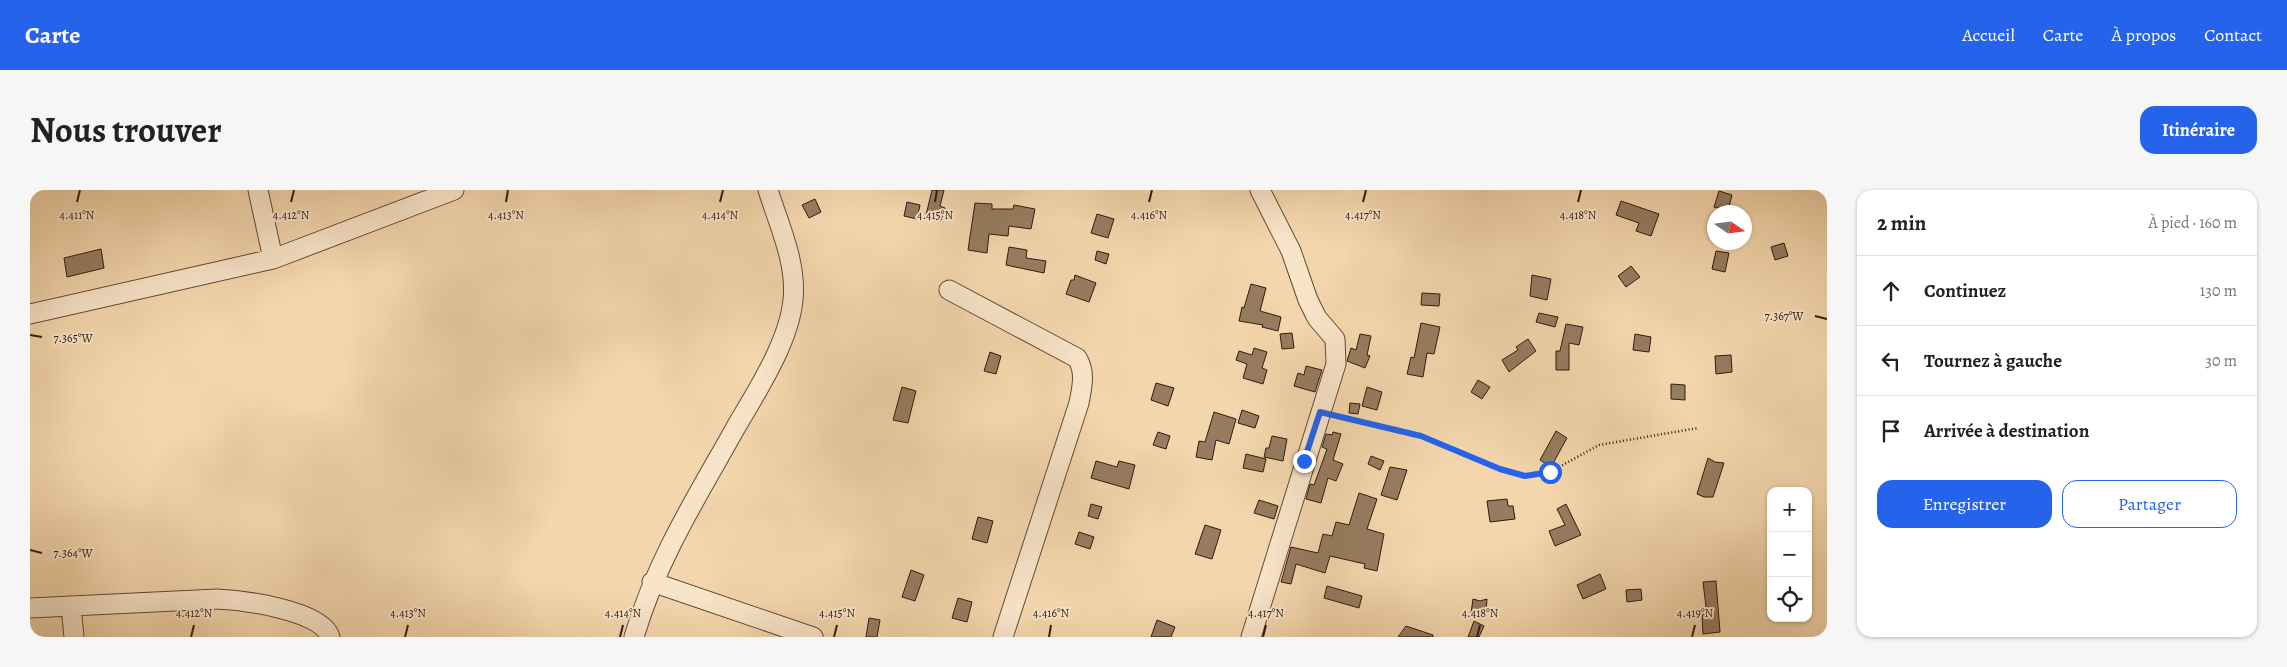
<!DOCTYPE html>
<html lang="fr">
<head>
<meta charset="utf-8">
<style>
	:root { --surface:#fff; --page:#f6f6f6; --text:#222; --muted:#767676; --line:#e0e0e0; --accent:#2563eb }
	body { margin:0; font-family:Alegreya,serif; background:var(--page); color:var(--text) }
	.controls { position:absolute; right:15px; bottom:15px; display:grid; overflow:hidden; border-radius:10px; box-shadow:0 1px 4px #0004 }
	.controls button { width:45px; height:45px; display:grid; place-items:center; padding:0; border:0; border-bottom:1px solid var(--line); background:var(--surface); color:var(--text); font:25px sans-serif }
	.compass { position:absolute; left:1677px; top:15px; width:45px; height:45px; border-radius:50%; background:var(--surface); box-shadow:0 1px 4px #0004; rotate:103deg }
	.stop { position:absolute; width:15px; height:15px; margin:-11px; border:4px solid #2563eb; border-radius:50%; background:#fff }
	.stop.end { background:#2563eb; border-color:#fff; box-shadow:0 1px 5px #0008 }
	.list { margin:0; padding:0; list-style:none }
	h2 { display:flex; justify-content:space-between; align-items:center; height:65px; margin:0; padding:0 20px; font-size:21px }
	h2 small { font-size:16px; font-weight:400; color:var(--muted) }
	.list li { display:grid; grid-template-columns:32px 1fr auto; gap:15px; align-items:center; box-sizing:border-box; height:70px; padding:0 20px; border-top:1px solid var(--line) }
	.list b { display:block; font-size:19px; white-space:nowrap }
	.list em { font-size:16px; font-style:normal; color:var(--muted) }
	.actions { display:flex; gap:10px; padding:15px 20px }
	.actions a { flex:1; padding:11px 0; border:1px solid var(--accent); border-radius:15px; text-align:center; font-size:18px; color:var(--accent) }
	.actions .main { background:var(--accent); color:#fff }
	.icon { flex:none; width:28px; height:28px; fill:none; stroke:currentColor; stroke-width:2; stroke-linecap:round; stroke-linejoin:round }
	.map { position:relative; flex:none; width:1797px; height:447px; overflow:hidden; border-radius:15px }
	header { display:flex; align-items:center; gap:30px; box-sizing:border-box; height:70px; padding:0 25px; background:var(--accent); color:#fff }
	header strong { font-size:24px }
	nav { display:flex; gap:28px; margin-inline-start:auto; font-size:18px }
	.intro { display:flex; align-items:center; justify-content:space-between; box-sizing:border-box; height:120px; padding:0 30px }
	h1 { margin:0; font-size:35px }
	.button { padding:12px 22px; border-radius:15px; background:var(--accent); color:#fff; font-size:18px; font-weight:700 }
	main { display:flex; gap:30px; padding:0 30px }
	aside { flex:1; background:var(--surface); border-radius:15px; box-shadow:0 1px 4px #0004 }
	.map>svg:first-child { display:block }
</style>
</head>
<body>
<header>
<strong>Carte</strong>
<nav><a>Accueil</a><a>Carte</a><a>À propos</a><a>Contact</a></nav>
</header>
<div class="intro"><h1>Nous trouver</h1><a class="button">Itinéraire</a></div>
<main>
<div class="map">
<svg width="1797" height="447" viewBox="0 0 1797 447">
	<rect width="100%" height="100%" fill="#f4d6ac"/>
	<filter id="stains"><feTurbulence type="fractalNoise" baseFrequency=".004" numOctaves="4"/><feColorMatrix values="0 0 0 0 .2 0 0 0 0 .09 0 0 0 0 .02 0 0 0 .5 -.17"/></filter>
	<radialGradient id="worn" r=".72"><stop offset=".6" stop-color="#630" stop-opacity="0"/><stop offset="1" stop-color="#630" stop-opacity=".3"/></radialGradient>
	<path fill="#967c60" stroke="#311b0e" d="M902,0H914L910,16L915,18L911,30L896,25Z
		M1689,1L1702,5L1698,21L1684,17Z
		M785,9L791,22L779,28L772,15Z
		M1591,11L1629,24L1621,46L1606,41L1609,33L1586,25Z
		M877,12L890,15L887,29L874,26Z
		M945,13L962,14V19H983L984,15L1005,19L1001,39L979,36L978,46L959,44L957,63L938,60Z
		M1067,24L1084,29L1078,48L1061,43Z
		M1754,53L1758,66L1745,70L1741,57Z
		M979,57L997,60L996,68L1016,71L1014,83L976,75Z
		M71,59L74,78L37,87L34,68Z
		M1067,61L1079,64L1076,74L1065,70Z
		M1686,61L1699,63L1695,82L1682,79Z
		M1601,76L1610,87L1596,97L1588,86Z
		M1045,85L1066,93L1059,112L1036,104L1041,90H1044Z
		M1502,85L1521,89L1517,110L1500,106Z
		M1221,94L1236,98L1230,121L1251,127L1248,141L1232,137L1233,135L1209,131L1212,117L1214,118Z
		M1392,103L1410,104L1409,116L1391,115Z
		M1509,123L1528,127L1525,137L1506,132Z
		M1391,133L1410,137L1404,164L1397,163L1393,187L1377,184L1381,167L1384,168Z
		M1536,134L1553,137L1549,155L1539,153V180H1526V161H1530Z
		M1262,143L1264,158L1252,159L1250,144Z
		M1330,144L1341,146L1337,165L1340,166L1335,178L1317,171L1321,158L1326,160Z
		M1605,144L1621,147L1619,162L1603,160Z
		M1498,149L1506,161L1479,182L1472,170L1488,160L1486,157Z
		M1224,158L1237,162L1232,178L1237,180L1233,194L1213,188L1217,174L1206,170L1209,161L1222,165Z
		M960,162L971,166L966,184L954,181Z
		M1701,165L1702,182L1686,184L1685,166Z
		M1276,176L1292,180L1285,202L1264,196L1268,183L1274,185Z
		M1448,190L1460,197L1452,209L1441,202Z
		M1126,193L1144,198L1138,216L1121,210Z
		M1641,194L1655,195V210L1641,209Z
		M872,197L886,201L878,233L863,230Z
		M1337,197L1352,202L1347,220L1332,216Z
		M1320,213L1330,214L1328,224L1319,223Z
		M1212,220L1229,226L1225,238L1208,233Z
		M1184,222L1206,229L1199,254L1186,250L1182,270L1166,267L1169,251L1175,252Z
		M1526,241L1537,248L1521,277L1510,270Z
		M1128,242L1140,246L1136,259L1123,255Z
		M1303,242L1311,244L1303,270L1313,274L1306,291L1298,288L1291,313L1276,309L1280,294L1284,295L1297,259L1292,257L1296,244L1302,245Z
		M1242,246L1257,249L1253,271L1234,267L1236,258H1239Z
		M1216,264L1236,269L1233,282L1213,278Z
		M1341,266L1354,271L1350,280L1338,274Z
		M1678,268L1685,272L1694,273L1683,307H1674L1667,304Z
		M1066,271L1087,277L1089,271L1105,275L1099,299L1061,288Z
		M1360,277L1377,280L1367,310L1351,305Z
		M1329,303L1347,309L1337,339L1354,344L1347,381L1334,378L1335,374L1300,366L1295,383L1266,374L1261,394L1251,392L1261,357L1288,363L1293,344L1302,346L1306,332L1319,335Z
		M1477,309L1478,316H1483L1485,329L1460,332L1457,311Z
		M1229,310L1248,316L1244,329L1224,323Z
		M1061,314L1072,317L1068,329L1058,326Z
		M1536,314L1551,345L1525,356L1519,341L1535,335L1527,319Z
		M948,327L963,331L957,353L942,349Z
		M1175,335L1191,340L1182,369L1165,364Z
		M1049,342L1064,347L1060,359L1045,354Z
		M881,380L894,385L885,411L872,407Z
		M1570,384L1576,399L1553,409L1547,395Z
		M1686,391L1690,442L1673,444L1672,424L1677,425L1673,392Z
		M1297,396L1332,406L1329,418L1294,408Z
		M1611,399L1612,410L1597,412L1596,400Z
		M928,408L942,412L937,432L922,428Z
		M1443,409L1450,411L1457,409L1456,423L1449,425L1441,423Z
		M839,428L850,430L847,447H836Z
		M1127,430L1145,437L1141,447H1121Z
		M1444,431L1454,436L1449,447H1438Z
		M1376,436L1403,445V447H1368Z"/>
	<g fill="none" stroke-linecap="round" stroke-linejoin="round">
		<defs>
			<path id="minor" d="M228,0L243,69
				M919,100L1047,168C1056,182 1052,197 1049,213L973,447
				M0,124L243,69L424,0
				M622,392L783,447
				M41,416L44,447
				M0,418L187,409C211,410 292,420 300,447
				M604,447C627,369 667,307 706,237C727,201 759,152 763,110C767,73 749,35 738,0
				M1221,447L1306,174L1305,149L1287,128L1278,110L1261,61L1230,0"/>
		</defs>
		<use href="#minor" stroke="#624a36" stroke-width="21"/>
		<path stroke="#311b0e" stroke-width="2.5" stroke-dasharray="1 2.5" stroke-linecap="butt" d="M1306,226L1391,246L1470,279L1495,286L1520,282L1569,255L1668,238"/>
		<use href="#minor" stroke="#f8e4c9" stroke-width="19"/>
	</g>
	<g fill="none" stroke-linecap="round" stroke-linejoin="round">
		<path stroke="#2563eb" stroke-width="6" d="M1274,271L1290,222L1391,246L1470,279L1495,286L1520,282"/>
	</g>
	<path fill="none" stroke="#311b0e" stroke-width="2" d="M47,12L50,0M261,12L264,0M476,12L478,0M690,12L693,0M905,12L907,0M1119,12L1122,0M1333,12L1336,0M1548,12L1551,0M1785,126L1797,129M0,145L12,147M0,360L12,363M161,447L164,435M375,447L378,435M590,447L593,435M804,447L807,435M1019,447L1021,435M1233,447L1236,435M1447,447L1450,435M1662,447L1665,435"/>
	<g font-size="12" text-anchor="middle" fill="#311b0e" stroke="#f8e4c9" stroke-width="4" stroke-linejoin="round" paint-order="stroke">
		<text x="47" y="29">4.411°N</text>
		<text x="261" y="29">4.412°N</text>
		<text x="476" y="29">4.413°N</text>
		<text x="690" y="29">4.414°N</text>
		<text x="905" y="29">4.415°N</text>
		<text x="1119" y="29">4.416°N</text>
		<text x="1333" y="29">4.417°N</text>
		<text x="1548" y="29">4.418°N</text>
		<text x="1754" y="130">7.367°W</text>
		<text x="43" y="152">7.365°W</text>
		<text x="43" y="367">7.364°W</text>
		<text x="164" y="427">4.412°N</text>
		<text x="378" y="427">4.413°N</text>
		<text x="593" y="427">4.414°N</text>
		<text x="807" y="427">4.415°N</text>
		<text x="1021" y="427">4.416°N</text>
		<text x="1236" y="427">4.417°N</text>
		<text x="1450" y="427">4.418°N</text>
		<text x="1665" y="427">4.419°N</text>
	</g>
	<rect width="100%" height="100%" filter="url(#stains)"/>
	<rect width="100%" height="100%" fill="url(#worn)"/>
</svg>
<div class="controls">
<button>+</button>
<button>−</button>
<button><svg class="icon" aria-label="locate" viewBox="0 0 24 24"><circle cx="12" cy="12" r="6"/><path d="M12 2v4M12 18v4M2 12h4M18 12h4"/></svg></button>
</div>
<svg class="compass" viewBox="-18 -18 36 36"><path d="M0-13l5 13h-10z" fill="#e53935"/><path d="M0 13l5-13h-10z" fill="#767676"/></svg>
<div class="stop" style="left:1520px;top:282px"></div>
<div class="stop end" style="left:1274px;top:271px"></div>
</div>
<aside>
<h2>2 min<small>À pied · 160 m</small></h2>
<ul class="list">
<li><svg class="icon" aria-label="ahead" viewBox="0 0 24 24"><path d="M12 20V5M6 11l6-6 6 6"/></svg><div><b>Continuez</b></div><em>130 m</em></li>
<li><svg class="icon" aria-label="left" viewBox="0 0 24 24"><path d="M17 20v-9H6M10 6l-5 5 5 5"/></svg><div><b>Tournez à gauche</b></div><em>30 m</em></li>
<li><svg class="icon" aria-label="arrive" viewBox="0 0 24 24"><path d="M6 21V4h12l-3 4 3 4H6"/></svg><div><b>Arrivée à destination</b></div></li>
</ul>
<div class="actions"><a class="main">Enregistrer</a><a>Partager</a></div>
</aside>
</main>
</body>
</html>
